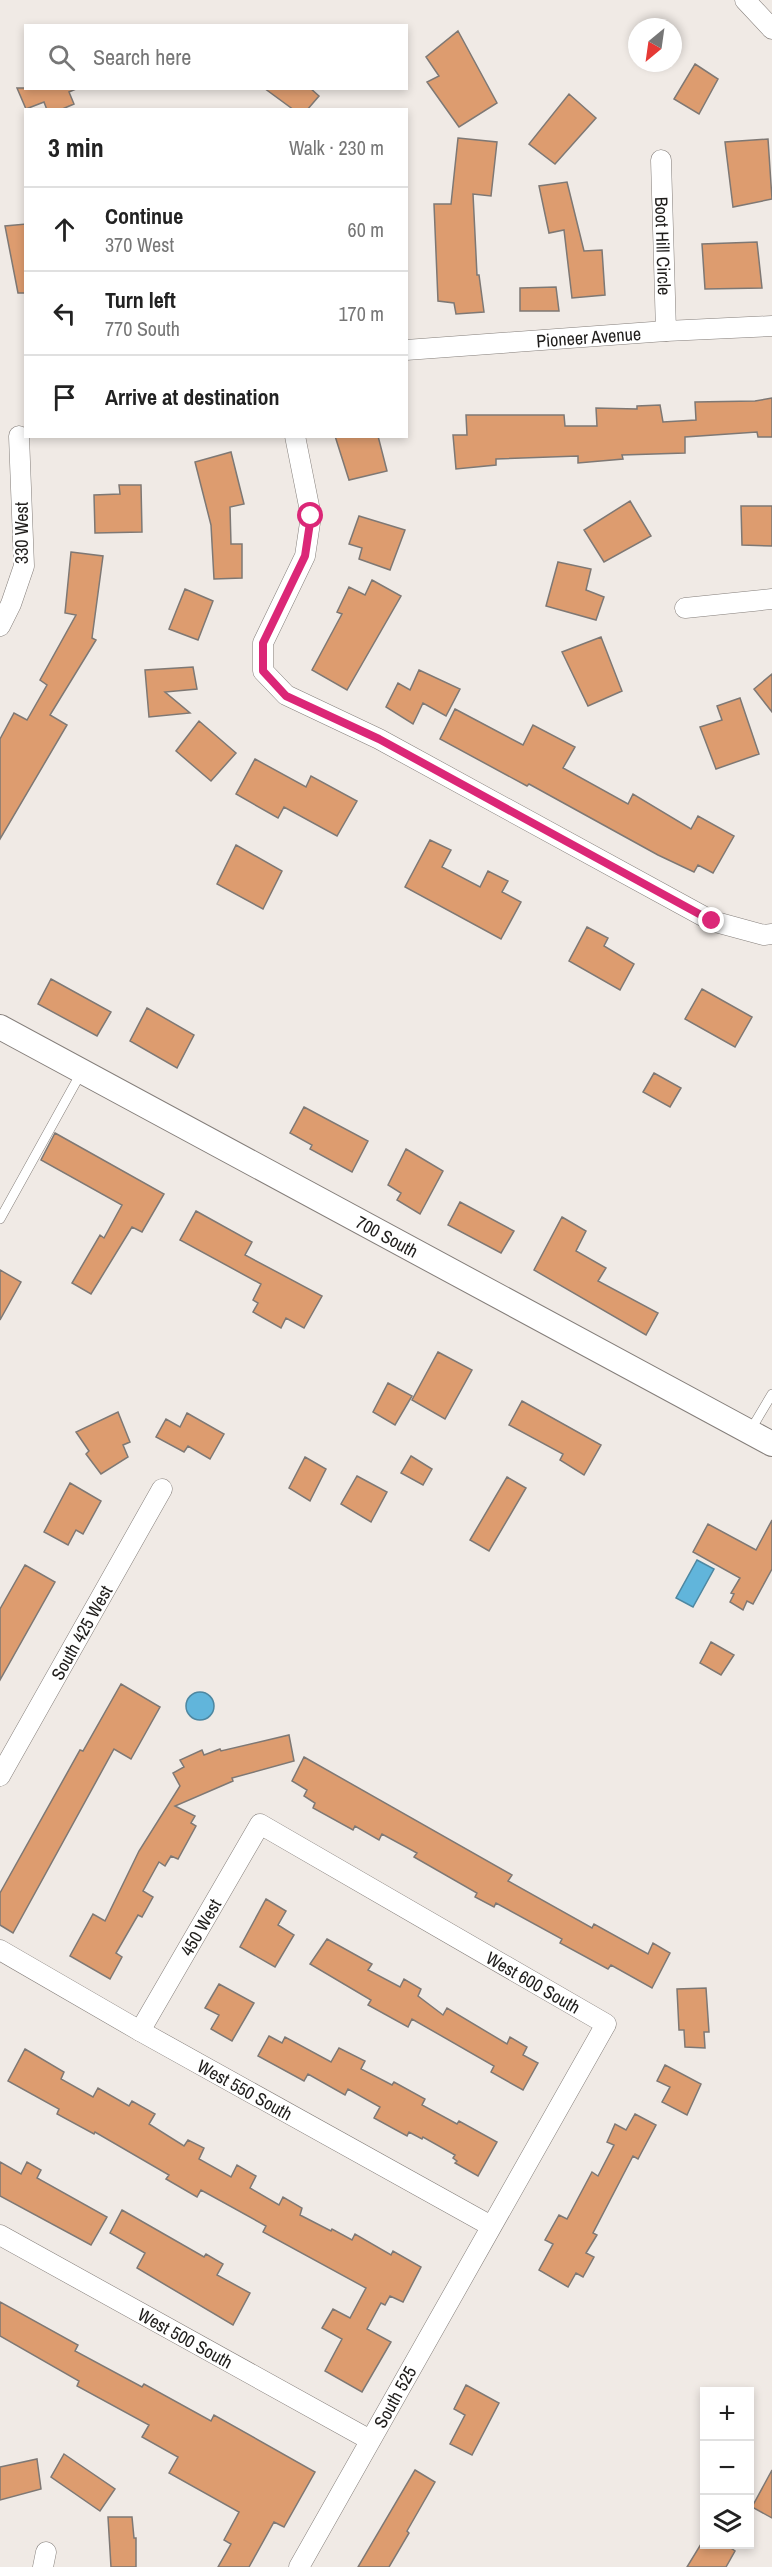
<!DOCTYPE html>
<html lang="en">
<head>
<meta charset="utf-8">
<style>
	:root { --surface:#fff; --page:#f2f2f2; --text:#222; --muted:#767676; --line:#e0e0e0 }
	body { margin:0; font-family:"Archivo Narrow",sans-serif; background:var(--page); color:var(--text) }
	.controls { position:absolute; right:18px; bottom:18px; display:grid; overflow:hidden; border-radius:0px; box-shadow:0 3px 9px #0003 }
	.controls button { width:54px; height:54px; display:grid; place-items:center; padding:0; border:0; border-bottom:2px solid var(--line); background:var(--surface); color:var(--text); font:30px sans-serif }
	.compass { position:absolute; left:628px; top:18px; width:54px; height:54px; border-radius:50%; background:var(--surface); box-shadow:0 3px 9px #0003; rotate:209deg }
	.stop { position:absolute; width:18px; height:18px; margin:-14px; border:4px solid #db2777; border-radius:50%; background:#fff }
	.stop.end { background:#db2777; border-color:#fff; box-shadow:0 2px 6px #0008 }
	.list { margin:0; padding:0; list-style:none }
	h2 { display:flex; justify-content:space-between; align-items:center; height:78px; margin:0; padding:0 24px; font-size:26px }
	h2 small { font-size:20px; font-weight:400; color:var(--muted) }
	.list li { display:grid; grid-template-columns:39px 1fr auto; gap:18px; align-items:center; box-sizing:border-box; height:84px; padding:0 24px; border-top:2px solid var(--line) }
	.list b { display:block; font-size:22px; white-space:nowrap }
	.list p { margin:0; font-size:20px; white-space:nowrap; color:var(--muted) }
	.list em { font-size:20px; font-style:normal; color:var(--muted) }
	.icon { flex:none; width:33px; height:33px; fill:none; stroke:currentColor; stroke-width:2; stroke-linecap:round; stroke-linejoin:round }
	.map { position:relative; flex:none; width:772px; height:2567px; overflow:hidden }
	.search { position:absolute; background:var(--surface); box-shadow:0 3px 9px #0003; left:24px; top:24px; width:384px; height:66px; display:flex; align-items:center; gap:15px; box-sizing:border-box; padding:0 21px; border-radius:0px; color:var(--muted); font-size:22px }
	.panel { position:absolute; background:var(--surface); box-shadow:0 3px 9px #0003; left:24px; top:108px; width:384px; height:330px; border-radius:0px }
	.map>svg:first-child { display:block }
</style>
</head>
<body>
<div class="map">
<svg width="772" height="2567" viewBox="0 0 772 2567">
	<rect width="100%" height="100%" fill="#f0eae5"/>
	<path fill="#61b5db" stroke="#4d87a1" stroke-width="1.5" d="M697,1560L714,1569L693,1607L676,1598Z
		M186 1706a14 14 0 1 1 28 0a14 14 0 1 1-28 0Z"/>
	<path fill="#dd9c6f" stroke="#7e7874" stroke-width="1.5" d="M458,31L497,103L459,127L427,82L439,76L426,57Z
		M695,64L718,79L699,114L674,99Z
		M17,88H76V89L69,92L74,104L60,110H47L44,102L26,109Z
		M264,88H310L319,96L307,110H294Z
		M569,94L596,118L555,164L529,144Z
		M458,138L497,142L491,196L473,194L477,275H479L484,312L456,314L454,303L438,301L434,204H451Z
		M768,139L772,199L733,207L725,142Z
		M567,182L584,251L602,250L605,295L572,298L564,230L549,233L539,186Z
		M26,224V293H18L5,226Z
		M757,242L762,288L705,289L702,244Z
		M556,287L559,311H520V288Z
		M772,398V437H758L757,432L685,437V453L622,455L623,459L578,463V456L496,459V465L456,469L453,435H467L466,415H564L565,426H597L596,408L637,409V406L660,405L663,422L696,420L695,402L755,401Z
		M335,436H378L387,471L349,480Z
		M231,452L244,504L230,507L231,544H242V578L214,579L211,525L195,462Z
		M119,485H141L142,532L95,533L94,495L120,494Z
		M630,501L651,536L604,562L584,530Z
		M741,506H772V546L742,545Z
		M359,516L405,530L390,570L359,559L362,548L349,544Z
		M71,552L103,556L92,638L96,640L50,715L67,725L0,839V739L14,713L27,720L47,685L40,680L76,615L65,613Z
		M558,562L591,569L586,590L604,597L596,620L546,606Z
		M372,580L401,596L347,690L312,670L342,614L337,612L349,587L365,595Z
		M185,589L213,601L198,640L169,629Z
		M601,637L622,691L588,706L562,652Z
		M193,667L197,689L165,692L190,713L149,717L145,670Z
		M419,670L460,689L446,716L423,703L413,724L386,707L398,683L410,690Z
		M772,674V712L754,689Z
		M740,698L759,754L716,769L700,727L722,720L717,706Z
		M455,709L523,745L533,725L575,747L563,768L628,804L633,794L691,829L698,816L734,836L713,873L698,865L694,872L658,855L529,784L527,786L440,739Z
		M199,721L236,753L211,781L176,751Z
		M255,759L306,787L311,776L357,801L337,836L284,807L278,818L236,794Z
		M430,840L451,850L442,867L480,887L488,871L508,881L502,892L521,902L501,939L405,887Z
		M236,845L282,871L263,909L217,884Z
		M587,927L608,938L604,946L634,964L620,990L569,961Z
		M51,979L111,1012L97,1036L38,1004Z
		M702,989L752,1017L735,1047L685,1019Z
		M147,1008L194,1035L177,1068L130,1041Z
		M654,1073L681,1088L670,1107L643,1092Z
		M304,1107L368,1141L352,1172L310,1149L312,1145L290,1133Z
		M55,1133L164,1194L142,1232L132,1227L91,1294L72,1283L100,1235L104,1238L122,1205L41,1160Z
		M406,1149L443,1171L420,1214L397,1200L401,1193L388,1185Z
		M460,1202L514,1231L501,1253L448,1225Z
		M196,1211L252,1242L245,1255L322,1296L304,1328L286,1318L281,1328L253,1312L258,1303L253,1300L261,1284L180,1240Z
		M562,1217L586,1231L576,1251L606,1268L598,1281L658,1313L646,1335L534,1270Z
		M0,1270L21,1282L0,1320Z
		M438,1352L472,1370L445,1419L412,1400Z
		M388,1383L412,1396L395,1425L373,1412Z
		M522,1401L601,1445L584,1475L560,1460L563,1454L509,1425Z
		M118,1412L130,1442L123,1445L128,1457L101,1474L86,1454L89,1451L76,1432Z
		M187,1413L224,1434L210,1459L188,1446L184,1452L156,1437L166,1419L180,1427Z
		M411,1456L432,1469L423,1485L401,1473Z
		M305,1457L326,1469L310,1501L289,1488Z
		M357,1476L387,1492L371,1522L341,1504Z
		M507,1477L526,1488L489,1551L470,1540Z
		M70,1483L101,1501L83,1534L76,1530L68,1545L44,1532Z
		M772,1520V1569L753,1604L747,1601L743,1610L730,1602L734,1594L731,1593L740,1578L693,1552L708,1524L756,1550Z
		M25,1565L55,1582L0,1680V1609Z
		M711,1642L734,1655L721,1675L700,1663Z
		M121,1684L160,1707L131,1759L114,1749L13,1933L0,1925V1893L80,1750L83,1751Z
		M289,1735L294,1761L232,1778L233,1781L175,1806L195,1816L191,1823L196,1826L178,1859L171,1856L165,1866L159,1862L143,1891L153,1897L142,1917L138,1915L116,1953L122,1957L110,1979L70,1956L93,1914L105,1921L139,1851L180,1786L173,1773L184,1767L180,1760L202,1750L204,1755L220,1749L221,1751Z
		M304,1757L512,1875L508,1881L592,1928L594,1924L648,1954L653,1943L670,1953L652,1988L611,1965L608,1969L560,1943L562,1939L496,1903L494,1907L475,1897L477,1893L414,1857L417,1853L382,1834L379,1840L355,1826L353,1830L313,1808L315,1803L304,1796L307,1790L292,1781Z
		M266,1899L286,1911L278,1925L294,1935L275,1967L240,1947Z
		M327,1939L372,1964L368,1970L400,1987L404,1979L421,1989L418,1996L443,2015L447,2008L507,2044L510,2037L527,2047L523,2055L538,2063L523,2090L491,2072L494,2066L412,2019L408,2027L368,2005L371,2000L310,1964Z
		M219,1984L254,2003L232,2041L211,2029L219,2015L205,2008Z
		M706,1988L709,2032H704L705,2048L685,2047L684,2030H679L677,1989Z
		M269,2036L282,2043L285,2037L331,2062L339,2048L365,2061L361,2069L392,2085L394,2082L425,2099L422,2105L457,2124L459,2121L497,2142L478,2176L455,2163L457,2161L453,2158L455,2155L423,2137L422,2139L409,2132L407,2136L374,2118L380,2107L348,2089L345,2095L308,2074L304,2081L258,2056Z
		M25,2049L64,2072L61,2079L93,2097L98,2088L129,2106L132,2101L155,2114L149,2124L184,2146L188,2140L204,2148L199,2159L231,2177L237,2165L256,2176L250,2188L279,2205L283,2197L302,2208L300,2215L331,2231L332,2229L352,2240L355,2234L391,2255L393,2251L421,2267L403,2302L390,2296L385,2305L381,2303L367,2329L391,2342L362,2392L325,2371L342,2339L322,2328L333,2309L350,2318L366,2288L263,2232L266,2226L201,2190L197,2197L166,2179L169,2175L95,2132L94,2134L57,2114L59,2109L8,2081Z
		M665,2065L701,2084L687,2115L662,2102L670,2087L657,2081Z
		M635,2114L656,2125L638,2159L633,2156L593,2233L597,2235L586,2253L594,2257L583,2277L576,2273L568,2287L539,2270L553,2244L545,2240L559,2215L567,2219L592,2172L598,2176L614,2145L607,2142L615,2124L626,2130Z
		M0,2162L21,2174L27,2162L41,2170L37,2178L107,2217L91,2245L0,2196Z
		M122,2210L204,2257L206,2254L223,2264L217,2275L250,2293L233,2325L137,2268L145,2253L110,2233Z
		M0,2302L78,2345L75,2351L142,2387L144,2384L211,2421L214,2415L315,2472L284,2527L274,2522L249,2567H218L231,2544L224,2540L239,2512L169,2473L178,2457L142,2437L149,2425L77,2386L79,2381L0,2336Z
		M466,2385L499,2403L472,2455L450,2444L465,2415L454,2409Z
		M64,2454L115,2489L100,2511L51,2477Z
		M37,2459L41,2489L0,2500V2467Z
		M415,2470L435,2482L407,2531L409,2533L389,2567H358Z
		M772,2470V2518L752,2507Z
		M108,2517H132L134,2538H136V2567H111Z
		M701,2544H725L735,2551L726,2567H687Z"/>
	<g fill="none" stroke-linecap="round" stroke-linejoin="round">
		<defs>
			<path id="service" d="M0,1219L81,1073
				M750,1431L772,1394"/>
			<g id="minor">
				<path d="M745,0L772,29"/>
				<path id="s1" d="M661,160L666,331"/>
				<path id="s2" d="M406,350L666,331L772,326"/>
				<path d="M295,436L311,516L305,556L263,643V671L286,695L379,739L712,921L764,935L772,934"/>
				<path d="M685,608L772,599"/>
				<path d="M0,626L11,604L24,566L19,436"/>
				<path id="s3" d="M0,1776L162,1489"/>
				<path id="s4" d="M0,1950L140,2031L491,2226"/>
				<path id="s5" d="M140,2031L260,1824L606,2024L299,2567"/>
				<path id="s6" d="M0,2235L370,2440"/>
				<path d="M43,2567L46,2552"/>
			</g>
			<g id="tertiary">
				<path id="s7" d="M0,1027L772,1444"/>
			</g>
		</defs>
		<use href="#service" stroke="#847e7a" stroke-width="10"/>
		<use href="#minor" stroke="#847e7a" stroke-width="21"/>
		<use href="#tertiary" stroke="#847e7a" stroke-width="26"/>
		<use href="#service" stroke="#fff" stroke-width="9"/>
		<use href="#minor" stroke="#fff" stroke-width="20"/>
		<use href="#tertiary" stroke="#fff" stroke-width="24"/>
	</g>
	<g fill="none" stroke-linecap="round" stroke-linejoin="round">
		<path stroke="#db2777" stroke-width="8" d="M311,516L305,556L263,643V671L286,696L379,739L712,921"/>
	</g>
	<g text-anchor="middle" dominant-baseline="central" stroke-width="4.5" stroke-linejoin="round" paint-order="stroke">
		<g font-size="18" fill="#1f1d1b" stroke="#fff">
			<text stroke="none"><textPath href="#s1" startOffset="86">Boot Hill Circle</textPath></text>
			<text stroke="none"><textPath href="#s2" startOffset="183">Pioneer Avenue</textPath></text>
			<text transform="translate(21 533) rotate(-90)">330 West</text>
			<text stroke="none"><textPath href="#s7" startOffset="440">700 South</textPath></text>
			<text stroke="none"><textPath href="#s3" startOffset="165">South 425 West</textPath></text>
			<text stroke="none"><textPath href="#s5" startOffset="120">450 West</textPath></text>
			<text stroke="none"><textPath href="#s5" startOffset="555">West 600 South</textPath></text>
			<text stroke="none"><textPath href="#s4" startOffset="282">West 550 South</textPath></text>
			<text stroke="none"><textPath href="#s6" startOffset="212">West 500 South</textPath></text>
			<text transform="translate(395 2397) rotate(-61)">South 525</text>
		</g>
	</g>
</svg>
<div class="controls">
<button>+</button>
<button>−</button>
<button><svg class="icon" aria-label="layers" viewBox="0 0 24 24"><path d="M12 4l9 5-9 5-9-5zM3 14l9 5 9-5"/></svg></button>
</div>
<svg class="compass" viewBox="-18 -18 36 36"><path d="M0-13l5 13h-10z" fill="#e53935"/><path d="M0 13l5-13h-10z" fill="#767676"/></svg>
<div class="stop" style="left:311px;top:516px"></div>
<div class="stop end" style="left:712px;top:921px"></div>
<div class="search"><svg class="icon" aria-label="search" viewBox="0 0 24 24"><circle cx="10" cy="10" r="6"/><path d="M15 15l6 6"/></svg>Search here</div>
<section class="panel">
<h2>3 min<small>Walk · 230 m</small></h2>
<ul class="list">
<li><svg class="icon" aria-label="ahead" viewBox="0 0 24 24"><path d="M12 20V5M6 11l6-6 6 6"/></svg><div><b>Continue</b><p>370 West</p></div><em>60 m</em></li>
<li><svg class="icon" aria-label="left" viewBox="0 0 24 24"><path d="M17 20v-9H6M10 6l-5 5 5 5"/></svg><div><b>Turn left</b><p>770 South</p></div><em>170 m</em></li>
<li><svg class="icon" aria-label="arrive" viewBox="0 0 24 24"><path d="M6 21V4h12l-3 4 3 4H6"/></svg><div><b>Arrive at destination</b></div></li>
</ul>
</section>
</div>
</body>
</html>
